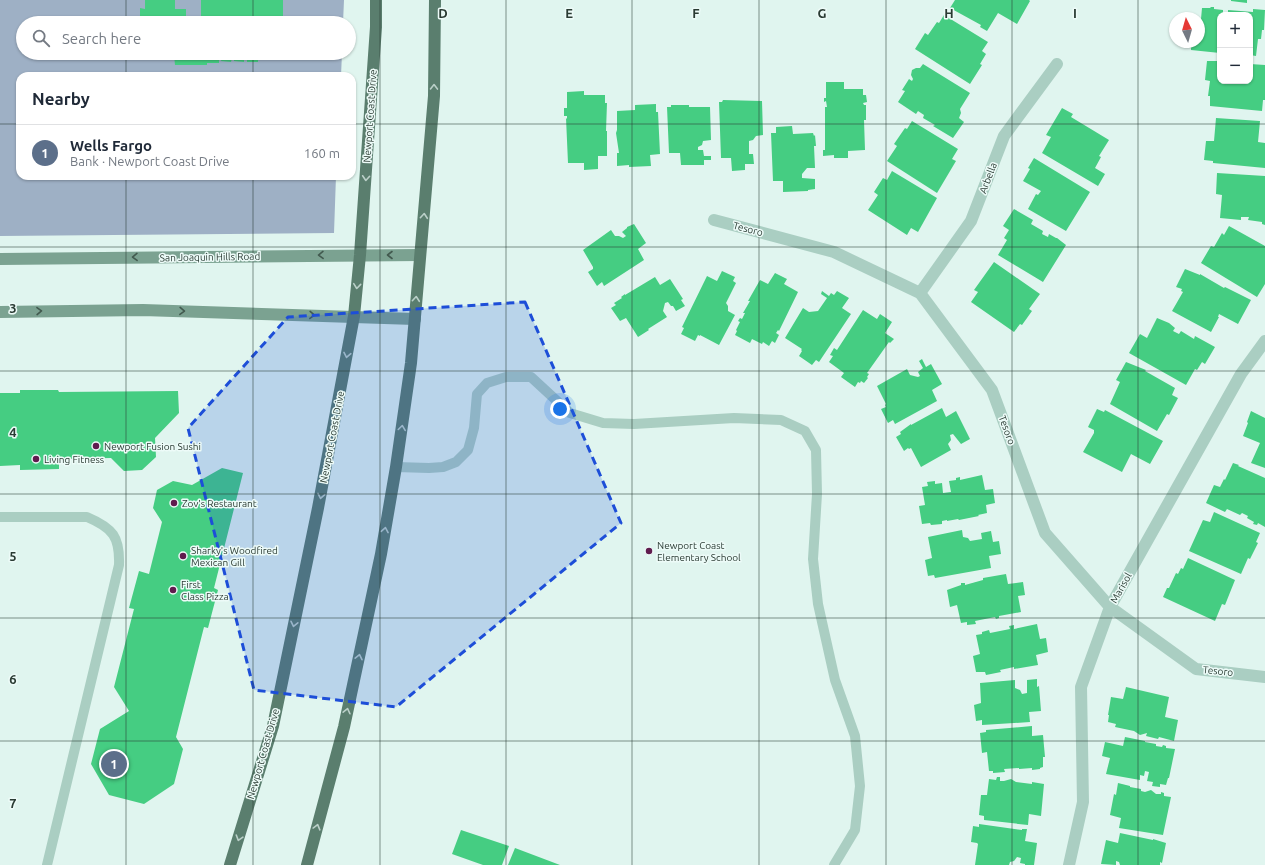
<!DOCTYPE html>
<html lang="en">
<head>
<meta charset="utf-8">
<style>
	:root { --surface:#fff; --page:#f6f6f7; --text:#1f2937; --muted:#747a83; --line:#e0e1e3; --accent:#601c4e }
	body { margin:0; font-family:Ubuntu,sans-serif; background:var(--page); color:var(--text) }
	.controls { position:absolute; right:12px; top:12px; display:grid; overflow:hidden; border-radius:8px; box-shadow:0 1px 3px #0004 }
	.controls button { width:36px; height:36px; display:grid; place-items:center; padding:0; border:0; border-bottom:1px solid var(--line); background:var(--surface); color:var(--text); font:20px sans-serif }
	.compass { position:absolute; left:1169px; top:12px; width:36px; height:36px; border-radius:50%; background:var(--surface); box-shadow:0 1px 3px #0004; rotate:355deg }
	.you { position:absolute; left:560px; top:409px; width:14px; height:14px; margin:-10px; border:3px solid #fff; border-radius:50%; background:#1a73e8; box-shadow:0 0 0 6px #1a73e833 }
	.badge { display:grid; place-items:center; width:26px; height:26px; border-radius:50%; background:var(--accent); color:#fff; font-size:13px; font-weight:700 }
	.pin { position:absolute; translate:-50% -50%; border:2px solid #fff; box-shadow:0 1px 4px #0006 }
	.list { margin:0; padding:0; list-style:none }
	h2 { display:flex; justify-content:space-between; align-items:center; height:52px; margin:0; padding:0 16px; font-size:17px }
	h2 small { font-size:13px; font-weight:400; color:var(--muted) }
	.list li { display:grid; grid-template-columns:26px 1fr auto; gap:12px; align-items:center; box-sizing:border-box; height:56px; padding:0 16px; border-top:1px solid var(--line) }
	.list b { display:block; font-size:15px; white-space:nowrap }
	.list p { margin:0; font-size:13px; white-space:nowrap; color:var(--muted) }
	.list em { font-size:13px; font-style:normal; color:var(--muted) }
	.icon { flex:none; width:22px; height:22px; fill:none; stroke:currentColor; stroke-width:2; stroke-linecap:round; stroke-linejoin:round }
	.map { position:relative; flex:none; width:1265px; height:865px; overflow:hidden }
	.search { position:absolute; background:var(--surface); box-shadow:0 1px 3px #0004; left:16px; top:16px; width:340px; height:44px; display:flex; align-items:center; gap:10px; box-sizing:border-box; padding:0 14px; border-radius:22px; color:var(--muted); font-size:15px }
	.panel { position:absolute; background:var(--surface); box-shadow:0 1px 3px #0004; left:16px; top:72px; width:340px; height:108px; border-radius:12px }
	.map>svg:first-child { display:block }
</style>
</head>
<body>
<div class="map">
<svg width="1265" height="865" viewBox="0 0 1265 865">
	<rect width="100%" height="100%" fill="#e0f5ef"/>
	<path fill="#9eb0c5" d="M0,0H344L343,23H23V53H342L341,76H20V176H336L334,233L0,236Z"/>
	<path fill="#45cd82" d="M145,0H175V9H186V23H140V8L145,9Z
		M201,0H283V23H201Z
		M955,0H1029L1030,1L1017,24L998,13L987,31L980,27L981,25L950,8Z
		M1231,0H1247V3L1231,1Z
		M1211,7H1214V9L1223,10V13H1228V10L1253,12V9L1265,10L1264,30H1262L1261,39H1258L1256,56L1250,55V15H1220V53L1191,50V42H1199V30H1200L1202,8H1210Z
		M944,15L988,42L982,51L986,54L980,64L982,65L970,84L915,49L925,33L928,35L937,22L939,23Z
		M140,53H283V58H258V62H247V58H244V62L234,61V58H232L231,62L221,61L222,58H219V63H207V65H175L174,55H140Z
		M1207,61H1220V81H1250V64L1265,65V100H1263L1262,111L1210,106V96H1208L1210,81L1205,80Z
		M923,64L970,93L960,109L961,113L959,118L964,122L953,138L933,126L935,125L923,118L924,115L918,111L916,114L898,102L905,91L902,90L909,79L912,81L913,79L911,75L912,70L916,68H920Z
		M826,82H844V89H863V95H866L867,102L863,103L864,105H866V120H864L865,150L848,151V158H834V155L823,156V150H825V107H827L826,101L824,102V98H826Z
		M584,91V95H605V103H607L606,131H607V156H598V169L584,170V163H568L566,118L567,119V116H564V108H567V92Z
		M723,100L762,101L763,135L756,136L753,140L749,141V154H753L754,164H745V170L732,171L731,158H721L719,102H722Z
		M656,104V112H658L660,154L650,155L651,166L629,167V165L617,166V153H619L616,133L617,130V111L635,110V105Z
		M671,105H689V107H710L711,140L703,141L702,145L698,147V150H703L704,156H711V160H704V165H681L680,153H669L667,107H671Z
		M1062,108L1073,114L1071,117L1109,140L1099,156L1101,157L1095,168L1105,174L1098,186L1042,153L1051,137L1046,135Z
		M1216,118L1260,121L1258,142L1265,143V168L1213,163V161L1204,160L1206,141H1214Z
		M912,121L958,149L952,159L956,161L937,193L887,161L897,146L894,144L905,128L907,129Z
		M792,126L793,134L813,133L814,136L815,135L816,146H814L815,168H807L802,174V178L815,179V189L808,190V191L783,192V181H773L771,133H776V127Z
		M1034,158L1090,192L1066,231L1028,209L1036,194L1038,195L1041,191L1023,181L1030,169L1028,168Z
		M892,171L937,198L918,232L911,228L907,235L868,210L878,195L874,192L883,178L887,180Z
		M1217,173L1265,176V225L1262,224V222L1248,220L1249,217H1241V220L1220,218L1222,195L1216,194Z
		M1014,209L1033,220L1031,224L1043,231L1042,234L1048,237L1049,234L1056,238H1057L1066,245L1043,282L998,255L1007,240L1004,238L1009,230L1003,226Z
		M634,224L646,243L638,249L644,260L604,286L602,282L597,286L588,272L593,269V267L583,250L611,230L615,236H619L623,238L626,236L622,232L627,228V227Z
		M1229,226L1265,246V284L1257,297L1201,263L1211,246L1214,247L1222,233L1224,235Z
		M994,262L1040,294L1029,309L1032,311L1022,325L1020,324L1014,332L971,302L978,292L974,290Z
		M1185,269L1200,275V274L1224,288L1225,287L1251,300L1238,324L1219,314L1218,317H1219L1211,332L1172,311L1183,292L1181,291L1182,289L1176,287Z
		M722,271L735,277L733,281L736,283L726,303L728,306V311L735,315L719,345L700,335V336L698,335L695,341L681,334L684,328L682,327L707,276L717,281Z
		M775,273L787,279L784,284L798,292L779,331L778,330L776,333L779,335L775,343L772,341L769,346L763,342L762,344L752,339L750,343L735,335L737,331L736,330L740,322L738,321L740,318L742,319L745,313H743L750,301H748L760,280L768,284Z
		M655,277L660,285L670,279L683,299L681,300L685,306L676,311L673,306H671L668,302L665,303L663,311L667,317L648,329L649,330L638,337L626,318L620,321L611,308L616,305L614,303L622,298L621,297L625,294V295Z
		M822,291L829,296L831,293L834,295L837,291L849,298L842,308L851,314L819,362L816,360L812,365L799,356L802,351L801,350L802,349L785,338L803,308L809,312L818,311L827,298L821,294Z
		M863,310L877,319L880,314L892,322L885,333L894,339L890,343L889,342L867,373L869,374L867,377L868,378L864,383L861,381L860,383L858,382L855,387L841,377L844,373L829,362L833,356L830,355L834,348L837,350Z
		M1157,318L1169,323L1175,328L1173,331L1179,334L1181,331L1194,339L1195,336L1215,347L1205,364L1202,362L1197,370L1195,369L1186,385L1129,353L1140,334L1147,338Z
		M922,359L926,367L931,364L942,384L932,390L937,401L895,424L893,420L888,423L881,409L886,407L885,405L886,404L877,386L907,369L910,375L918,377L920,376L918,372L923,368L919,361Z
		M1126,362L1146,370L1145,371L1175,388L1172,395L1178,398L1169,415L1167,414L1157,431L1110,404L1120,382L1116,380Z
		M20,390H58L59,392L178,391L179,413L155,438L156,457L142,470L124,471L111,458L59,459V469L20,470V465L0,466V393H20Z
		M942,408L946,417L956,411L970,439L961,444L953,434L950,435L951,440L948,444L951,450L921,467L911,448L909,449L908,448L904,451L896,437L901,434L900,432L911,424V425Z
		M1097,409L1104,412L1105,410L1163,441L1150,464L1131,454L1122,472L1083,452L1094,433V430L1088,427Z
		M1251,411L1265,418V468L1251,463L1260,443L1243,436L1248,423L1247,422Z
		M1233,463L1239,465L1238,466L1265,478V527L1258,523L1257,525L1253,524L1254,522L1247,518L1248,516L1242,513L1240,515L1227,509L1225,512L1206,503L1214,485L1220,487L1224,479L1225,480Z
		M222,468L243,473L214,588L218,590L208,628L204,627L176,737L183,749L174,784L144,804L109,795L91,764L100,729L129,711L114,687L134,609L129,608L139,571L149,574L162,522L153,508L157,490L173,481L192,485Z
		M982,475L985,490L993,489L995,503L986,505L987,513L978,515L979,516L959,520L958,519L947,521V520L942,521V524L931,525L930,523L922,524L919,506L925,505L922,487L928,486L927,482L935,481V484L942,483L943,493L951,492L949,481L956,480V478L960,477V480Z
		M1214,512L1260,533L1256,542L1258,543L1250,559L1248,558L1241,574L1189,551L1203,520L1210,522Z
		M962,530L963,537L968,538L970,541L982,539L981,533L991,531L993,542L999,541L1001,554L989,556L991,568L935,578L934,575L928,576L925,560L932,558L928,537Z
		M1188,558L1235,580L1225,605L1222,604L1215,621L1163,597L1167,588H1169L1176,573L1178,574L1181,568L1183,569Z
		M1006,574L1008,584L1023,582L1025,595L1018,596L1021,612L999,616V618L996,619L995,617L975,621L976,624L967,625V622L961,623L957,605L950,607L947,590L961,585V583H965V585L983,580V578Z
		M1037,624L1040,639L1046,638L1048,652L1036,655L1038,665L1014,669V667L1000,670L1001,672L986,675L985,672H976L973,656L980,654L976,635L982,634V632L989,630L990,633L1010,629L1009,626L1014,625V629Z
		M1037,679V687L1039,686L1041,711L1029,712L1030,722L982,725V720L976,721L974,705L981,703L980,683L1015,680V688L1020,690L1022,694L1027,693V680Z
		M1126,687L1169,697L1165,717L1178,720L1174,741L1159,737L1158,739L1146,736L1147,733L1140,735L1134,731L1115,727L1116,724L1108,722L1109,715H1108L1111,697L1123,699Z
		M1032,726V736L1043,735L1045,757H1043V767L1040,768V769L1032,770V768L1019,769V768L1004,769L1005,772L993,773V771H989L987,752L982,753L980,733L986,732V730Z
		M1125,737L1145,741V742L1156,744V746L1162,747L1163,745L1166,746V748L1175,749L1169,778H1168L1166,785L1160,784V787L1152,786L1153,782L1147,781L1149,772L1145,771L1144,776L1140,775V780L1106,774L1110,758L1102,756L1105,742L1123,746Z
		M997,777H1000V781H1004L1011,779L1016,782L1032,784V782L1044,784L1041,816L1029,814L1028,825L984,820V816L979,815L981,795H987L989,779L996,780Z
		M1118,783L1130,786V787L1141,789V791L1145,792L1151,790L1156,794H1161V792L1164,793V796L1171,797L1163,835L1119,828L1121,818L1110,815L1114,794L1116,795Z
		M979,824L1022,830V829H1027L1025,841L1037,843L1034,865H1025V864L1020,863L1021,858L1017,857L1014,861L1010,862L1009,865H975L978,844L977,843L971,842L973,826L979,827Z
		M461,830L509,846L502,865H483L452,854Z
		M1120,833L1153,840V839L1166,843L1162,863L1160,862V865H1120L1119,862L1116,861V865L1101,864L1106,840L1118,843Z
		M515,848L560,865H508Z"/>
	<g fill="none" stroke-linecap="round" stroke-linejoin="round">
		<path stroke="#aacec2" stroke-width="10" d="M396,467L429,468L443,467L456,462L468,450L474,428L477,394L487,383L506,377H531L570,413L603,423L634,424L734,418L781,420L805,431L816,450L817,494L813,559L818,604L835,680L855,736L860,786L855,830L834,865
			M0,517H87C113,528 120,537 119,565L47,865"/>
		<path stroke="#aacec2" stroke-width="12" d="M714,220L834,252L920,293L992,390L1045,533L1110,607L1196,669L1265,677
			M920,293L971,221L1004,136L1057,64
			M1069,865L1083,802L1081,687L1110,607L1241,374L1265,341"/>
		<path stroke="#7ba291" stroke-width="12" d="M0,259L420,255
			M0,312L143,310L415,319"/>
		<path stroke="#5a7e6e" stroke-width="12" d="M230,865L273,726L318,508L354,316L360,255L376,27V0
			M307,865L344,727L381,554L396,467L411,363L434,96L435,0"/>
	</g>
	<defs><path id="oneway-chevron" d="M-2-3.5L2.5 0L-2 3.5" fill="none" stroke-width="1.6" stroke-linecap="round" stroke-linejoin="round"/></defs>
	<g stroke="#bacfc8">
		<use href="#oneway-chevron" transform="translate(434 87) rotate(-89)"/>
		<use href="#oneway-chevron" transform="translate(366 178) rotate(94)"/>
		<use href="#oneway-chevron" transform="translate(424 216) rotate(-85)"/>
		<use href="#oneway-chevron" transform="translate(357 286) rotate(96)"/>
		<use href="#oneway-chevron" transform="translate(416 299) rotate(-85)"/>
		<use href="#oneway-chevron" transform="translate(347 355) rotate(101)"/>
		<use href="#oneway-chevron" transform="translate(402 428) rotate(-82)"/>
		<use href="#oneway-chevron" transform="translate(321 496) rotate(101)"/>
		<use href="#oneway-chevron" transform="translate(385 530) rotate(-80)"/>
		<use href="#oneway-chevron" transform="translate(294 624) rotate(102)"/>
		<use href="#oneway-chevron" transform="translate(359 657) rotate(-78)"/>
		<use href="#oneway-chevron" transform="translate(347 711) rotate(-77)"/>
		<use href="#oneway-chevron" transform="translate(317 827) rotate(-75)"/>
		<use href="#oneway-chevron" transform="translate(239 838) rotate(107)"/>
	</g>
	<g stroke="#425a4f">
		<use href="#oneway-chevron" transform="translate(321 255) rotate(179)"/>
		<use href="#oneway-chevron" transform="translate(390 255) rotate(-180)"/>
		<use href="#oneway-chevron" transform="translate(135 257) rotate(179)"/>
		<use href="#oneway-chevron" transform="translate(39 311) rotate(-1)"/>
		<use href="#oneway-chevron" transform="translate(182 311) rotate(2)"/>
		<use href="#oneway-chevron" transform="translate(312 315) rotate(2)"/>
	</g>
	<path fill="#1d4ed8" fill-opacity="0.2" stroke="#1d4ed8" stroke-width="3" stroke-dasharray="8 5" stroke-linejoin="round" d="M525,302L621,523L396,707L254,690L188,428L288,317Z"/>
	<path fill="none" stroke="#2a3b33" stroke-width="1" stroke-opacity="0.55" d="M126,0V23M253,0V23M380,0V865M506,0V865M632,0V865M759,0V865M886,0V865M1012,0V865M1138,0V865M126,53V76M253,53V76M0,124H20M352,124H1265M126,176V865M253,176V865M0,247H1265M0,371H1265M0,494H1265M0,618H1265M0,741H1265"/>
	<g fill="#601c4e" stroke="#edfbf8" stroke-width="1.5">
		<circle cx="96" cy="446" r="4"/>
		<circle cx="36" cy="459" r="4"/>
		<circle cx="174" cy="503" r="4"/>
		<circle cx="649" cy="551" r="4"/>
		<circle cx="183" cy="556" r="4"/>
		<circle cx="173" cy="590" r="4"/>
	</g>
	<g text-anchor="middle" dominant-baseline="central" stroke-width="3" stroke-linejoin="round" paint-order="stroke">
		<g font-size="10" fill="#2a3b33" stroke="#edfbf8">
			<text transform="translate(370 116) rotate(-86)">Newport Coast Drive</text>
			<text transform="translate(988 178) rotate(-69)">Arbella</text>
			<text transform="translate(748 229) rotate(15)">Tesoro</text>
			<text transform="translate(210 257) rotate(-1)">San Joaquin Hills Road</text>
			<text transform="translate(1007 430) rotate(70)">Tesoro</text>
			<text transform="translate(332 437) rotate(-79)">Newport Coast Drive</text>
			<text transform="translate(1121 588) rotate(-61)">Marisol</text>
			<text transform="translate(1218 671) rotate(6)">Tesoro</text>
			<text transform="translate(263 754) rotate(-74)">Newport Coast Drive</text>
		</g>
		<g font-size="10" fill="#2a3b33" stroke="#edfbf8" text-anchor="start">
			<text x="104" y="446">Newport Fusion Sushi</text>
			<text x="44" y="459">Living Fitness</text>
			<text x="182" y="503">Zov's Restaurant</text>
			<text x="657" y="545">Newport Coast<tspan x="657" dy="12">Elementary School</tspan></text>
			<text x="191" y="550">Sharky's Woodfired<tspan x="191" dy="12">Mexican Gill</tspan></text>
			<text x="181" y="584">First<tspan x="181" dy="12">Class Pizza</tspan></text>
		</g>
	</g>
	<g font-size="13" text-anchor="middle" font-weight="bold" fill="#2a3b33" stroke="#edfbf8" stroke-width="3" stroke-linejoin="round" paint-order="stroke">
		<text x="443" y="18">D</text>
		<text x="569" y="18">E</text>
		<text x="696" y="18">F</text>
		<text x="822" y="18">G</text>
		<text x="949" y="18">H</text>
		<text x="1075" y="18">I</text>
		<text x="13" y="313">3</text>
		<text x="13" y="437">4</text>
		<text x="13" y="561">5</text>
		<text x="13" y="684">6</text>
		<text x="13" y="808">7</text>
	</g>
</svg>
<div class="controls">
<button>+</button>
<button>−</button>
</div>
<svg class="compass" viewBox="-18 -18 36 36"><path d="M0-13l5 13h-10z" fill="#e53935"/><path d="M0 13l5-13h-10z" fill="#747a83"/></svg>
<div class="you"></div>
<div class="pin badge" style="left:114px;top:764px;background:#5c6f8a">1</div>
<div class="search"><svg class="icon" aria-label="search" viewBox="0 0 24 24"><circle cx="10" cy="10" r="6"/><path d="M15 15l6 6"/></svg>Search here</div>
<section class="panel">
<h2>Nearby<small></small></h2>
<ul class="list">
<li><span class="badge" style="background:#5c6f8a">1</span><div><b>Wells Fargo</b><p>Bank · Newport Coast Drive</p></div><em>160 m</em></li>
</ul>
</section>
</div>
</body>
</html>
